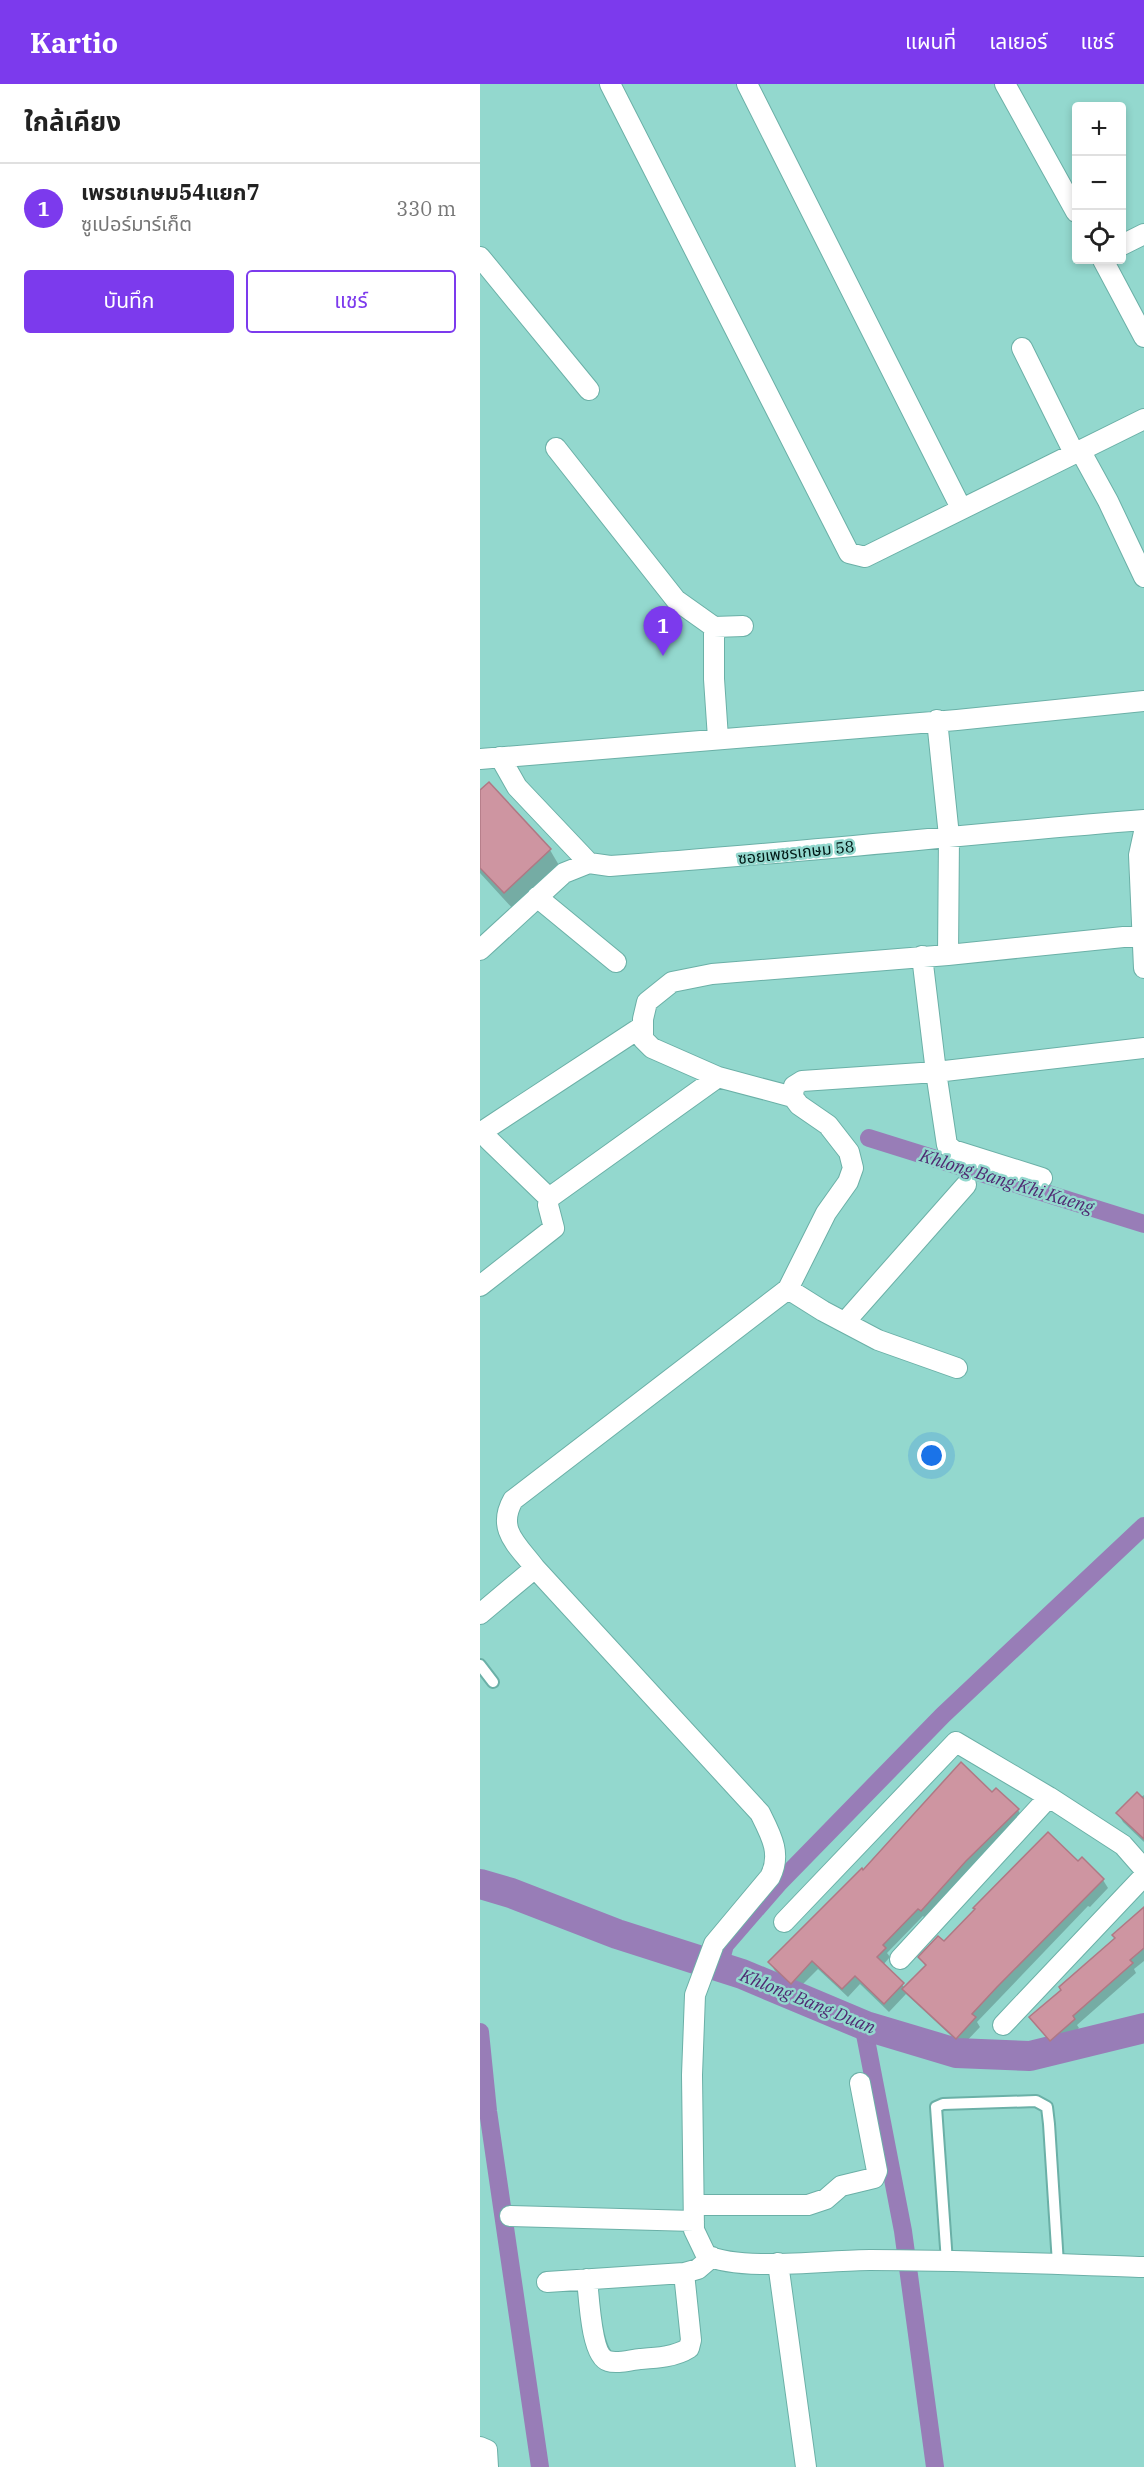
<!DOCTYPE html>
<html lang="th">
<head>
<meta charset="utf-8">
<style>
	:root { --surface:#fff; --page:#f6f6f6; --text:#222; --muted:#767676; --line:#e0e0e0; --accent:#7c3aed }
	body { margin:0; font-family:"IBM Plex Serif","Noto Sans Thai",serif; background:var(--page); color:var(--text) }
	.controls { position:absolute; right:18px; top:18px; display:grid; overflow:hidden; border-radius:6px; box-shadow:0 3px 9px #0003 }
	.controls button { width:54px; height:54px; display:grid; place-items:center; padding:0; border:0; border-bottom:2px solid var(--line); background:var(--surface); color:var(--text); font:30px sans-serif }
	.you { position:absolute; left:452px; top:1372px; width:21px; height:21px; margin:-15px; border:4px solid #fff; border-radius:50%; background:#1a73e8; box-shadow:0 0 0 9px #1a73e833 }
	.badge { display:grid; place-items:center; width:39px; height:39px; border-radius:50%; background:var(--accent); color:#fff; font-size:20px; font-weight:700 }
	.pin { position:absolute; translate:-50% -50px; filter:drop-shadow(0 2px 3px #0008) }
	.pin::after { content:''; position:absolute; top:32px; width:21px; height:18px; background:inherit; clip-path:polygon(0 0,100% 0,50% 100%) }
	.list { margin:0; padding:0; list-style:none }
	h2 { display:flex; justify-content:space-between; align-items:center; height:78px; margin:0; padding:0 24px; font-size:26px }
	h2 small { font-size:20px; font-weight:400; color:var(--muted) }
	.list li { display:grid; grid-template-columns:39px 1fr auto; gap:18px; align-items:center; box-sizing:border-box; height:90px; padding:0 24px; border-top:2px solid var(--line) }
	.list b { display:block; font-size:22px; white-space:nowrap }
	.list p { margin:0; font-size:20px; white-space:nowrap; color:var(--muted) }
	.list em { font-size:20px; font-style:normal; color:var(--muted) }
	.actions { display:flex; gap:12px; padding:18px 24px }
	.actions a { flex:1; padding:14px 0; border:2px solid var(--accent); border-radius:6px; text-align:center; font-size:21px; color:var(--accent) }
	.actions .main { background:var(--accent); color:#fff }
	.icon { flex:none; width:33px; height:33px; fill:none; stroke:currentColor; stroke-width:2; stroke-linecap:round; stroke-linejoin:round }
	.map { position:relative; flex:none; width:664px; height:2383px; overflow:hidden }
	header { display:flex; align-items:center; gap:36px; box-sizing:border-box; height:84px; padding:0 30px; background:var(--accent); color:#fff }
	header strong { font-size:28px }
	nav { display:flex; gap:33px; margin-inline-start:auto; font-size:21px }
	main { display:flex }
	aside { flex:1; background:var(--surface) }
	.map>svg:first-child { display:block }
</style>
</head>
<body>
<header>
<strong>Kartio</strong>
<nav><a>แผนที่</a><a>เลเยอร์</a><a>แชร์</a></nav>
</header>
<main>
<aside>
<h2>ใกล้เคียง<small></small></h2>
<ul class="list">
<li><span class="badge">1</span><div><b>เพรชเกษม54แยก7</b><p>ซูเปอร์มาร์เก็ต</p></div><em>330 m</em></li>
</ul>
<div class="actions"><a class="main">บันทึก</a><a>แชร์</a></div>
</aside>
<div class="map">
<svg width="664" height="2383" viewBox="0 0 664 2383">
	<rect width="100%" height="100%" fill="#93d8ce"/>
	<path fill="#0003" d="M9,700L70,766L80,783L34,826L0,789V708Z
		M517,1706L538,1726L543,1735L446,1835L443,1832L407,1869L410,1873L403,1881L425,1904L446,1883L440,1873L598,1779L623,1796L628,1804L610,1823L608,1822L497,1938L500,1943L482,1962L426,1910L409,1928L380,1900L368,1913L338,1885L316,1907L295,1887L290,1878L384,1788Z
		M664,1711V1758L643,1738L638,1729Z
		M664,1825V1877L654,1885L656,1889L597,1941L599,1944L576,1965L551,1934L582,1906Z"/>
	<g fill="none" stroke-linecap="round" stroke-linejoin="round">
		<path stroke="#987db7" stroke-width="18" d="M389,1054L664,1140
			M239,1883L245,1861L298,1800L463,1631L664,1442
			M383,1940L423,2147L455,2383
			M0,1948L8,2027L60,2383"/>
		<path stroke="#987db7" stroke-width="30" d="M0,1800L31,1809L137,1850L262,1890L386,1942L476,1969L550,1972L664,1944"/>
	</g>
	<path fill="#ce95a1" stroke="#b07884" stroke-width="1.5" d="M9,698L71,765L24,809L0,784V706Z
		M481,1678L512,1708L516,1704L539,1725L486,1777L441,1827L438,1825L403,1861L406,1864L397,1873L424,1899L404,1920L375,1892L362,1905L332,1877L311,1900L288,1878L382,1784L383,1786Z
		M657,1708L664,1715V1755L636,1729Z
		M568,1748L598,1777L602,1773L624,1795L517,1903L492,1930L496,1933L476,1955L422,1905L446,1881L438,1873L458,1852L464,1857L495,1825L493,1824Z
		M664,1823V1864L650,1876L653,1879L593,1932L595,1935L570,1957L549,1933L581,1906L579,1903L635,1854L632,1851Z"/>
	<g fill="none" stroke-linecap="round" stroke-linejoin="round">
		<defs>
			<path id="lane" d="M0,1581L13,1598
				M467,2178L456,2023L463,2020L556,2017L567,2023L569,2040L578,2180"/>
			<path id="street" d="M130,0L369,469L385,473L664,335
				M267,0L481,424
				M525,0L596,128
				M642,161L664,150
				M0,173L109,306
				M623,176L664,253
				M542,264L594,369
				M76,364L196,516L234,543V595L238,654
				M600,366L628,417L664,493
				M234,543L263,542
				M457,636L469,752L468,871
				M20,673L37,703L109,779
				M0,675L477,636L664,617
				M664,748L659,771L664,884
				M57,813L136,878
				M0,866L84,789L109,779L130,782C308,770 486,750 664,736
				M442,872L456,988L467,1061L473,1066L562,1094
				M664,964L456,988L322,997L314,1002L313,1013L319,1021L348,1041L369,1068L373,1084L368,1098L346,1129L308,1205L33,1416C16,1446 38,1461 55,1484L280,1729C291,1751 302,1770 290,1793L234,1860L215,1911L212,1991L214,2146L226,2171C261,2188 348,2176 390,2176C481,2176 573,2180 664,2183
				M313,1013L238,993L172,964L163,955V935L167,918L192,898L232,890L468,871L663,851
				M69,1114L238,993
				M0,1202L74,1144L68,1121L69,1114L8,1055L5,1051L6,1045L163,942
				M308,1205L343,1227L398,1256L477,1284
				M365,1238L486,1101
				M0,1530L55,1484
				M304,1838L476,1658L569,1713L643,1761L664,1785
				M420,1875L569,1713
				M523,1941L664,1792
				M214,2121H328L346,2115L361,2102L394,2094L397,2087L380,1999
				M30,2132L214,2137
				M298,2179L326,2383
				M107,2195C109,2212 111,2272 128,2277C137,2280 150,2276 160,2275C176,2274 195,2273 209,2264L211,2256L204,2189
				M67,2198L204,2189L218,2185L232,2173
				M0,2363L7,2366L8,2383"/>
		</defs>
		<use href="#lane" stroke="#6bb0a7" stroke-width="14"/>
		<use href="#street" stroke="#6bb0a7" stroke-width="22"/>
		<use href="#lane" stroke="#fff" stroke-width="10"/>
		<use href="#street" stroke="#fff" stroke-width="20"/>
	</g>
	<g text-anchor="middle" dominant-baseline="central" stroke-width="5" stroke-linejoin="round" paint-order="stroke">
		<g font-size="16" fill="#001815" stroke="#93d8ce">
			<text transform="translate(316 768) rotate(-6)">ซอยเพชรเกษม 58</text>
		</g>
		<g font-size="18" font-style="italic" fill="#4f2a72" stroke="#93d8ce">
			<text transform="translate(527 1097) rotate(17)">Khlong Bang Khi Kaeng</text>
			<text transform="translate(328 1917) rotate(22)">Khlong Bang Duan</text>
		</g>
	</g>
</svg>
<div class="controls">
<button>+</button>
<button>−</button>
<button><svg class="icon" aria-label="locate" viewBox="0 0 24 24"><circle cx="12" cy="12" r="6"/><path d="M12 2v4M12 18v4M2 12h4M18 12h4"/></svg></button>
</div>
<div class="you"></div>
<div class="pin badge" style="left:183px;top:572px">1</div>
</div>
</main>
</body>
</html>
